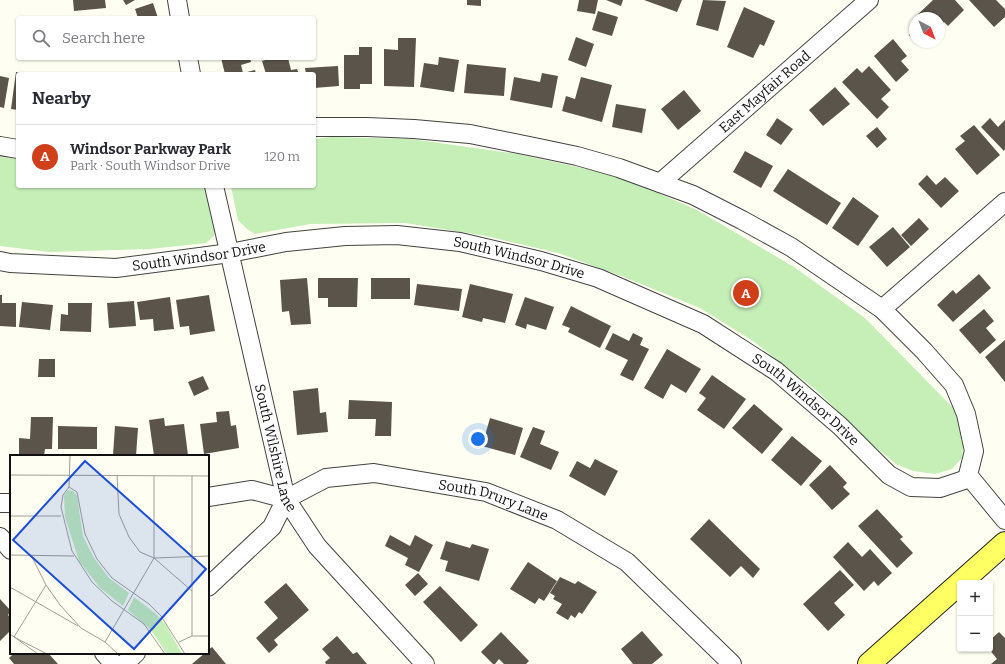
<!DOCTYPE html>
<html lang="en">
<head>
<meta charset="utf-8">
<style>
	:root { --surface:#fff; --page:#f7f7f7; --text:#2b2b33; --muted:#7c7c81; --line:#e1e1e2; --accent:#ce3f1a }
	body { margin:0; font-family:Bitter,serif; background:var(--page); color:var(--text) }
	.controls { position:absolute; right:12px; bottom:12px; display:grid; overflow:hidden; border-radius:4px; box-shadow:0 1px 3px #0004 }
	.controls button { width:36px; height:36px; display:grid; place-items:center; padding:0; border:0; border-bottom:1px solid var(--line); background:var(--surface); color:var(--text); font:20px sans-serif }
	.compass { position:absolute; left:909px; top:12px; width:36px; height:36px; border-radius:50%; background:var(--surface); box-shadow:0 1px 3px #0004; rotate:138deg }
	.you { position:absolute; left:478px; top:439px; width:14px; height:14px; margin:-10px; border:3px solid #fff; border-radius:50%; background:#1a73e8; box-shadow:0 0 0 6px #1a73e833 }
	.badge { display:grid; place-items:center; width:26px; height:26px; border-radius:50%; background:var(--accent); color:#fff; font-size:13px; font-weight:700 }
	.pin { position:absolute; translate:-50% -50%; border:2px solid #fff; box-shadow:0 1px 4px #0006 }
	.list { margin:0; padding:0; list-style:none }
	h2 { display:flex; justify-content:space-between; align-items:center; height:52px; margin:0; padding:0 16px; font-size:17px }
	h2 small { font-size:13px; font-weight:400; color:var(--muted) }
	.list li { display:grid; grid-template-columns:26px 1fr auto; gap:12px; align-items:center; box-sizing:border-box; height:64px; padding:0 16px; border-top:1px solid var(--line) }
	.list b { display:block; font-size:15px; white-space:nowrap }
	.list p { margin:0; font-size:13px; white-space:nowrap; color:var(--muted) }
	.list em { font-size:13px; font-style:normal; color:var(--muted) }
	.icon { flex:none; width:22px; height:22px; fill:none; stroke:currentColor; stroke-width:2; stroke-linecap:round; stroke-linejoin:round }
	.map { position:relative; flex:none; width:1005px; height:664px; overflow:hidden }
	.search { position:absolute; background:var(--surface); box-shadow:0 1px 3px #0004; left:16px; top:16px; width:300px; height:44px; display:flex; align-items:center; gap:10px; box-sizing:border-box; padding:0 14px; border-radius:4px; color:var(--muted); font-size:15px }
	.panel { position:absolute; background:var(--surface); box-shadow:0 1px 3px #0004; left:16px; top:72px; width:300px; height:116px; border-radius:4px }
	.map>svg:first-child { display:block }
</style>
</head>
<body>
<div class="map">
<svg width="1005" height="664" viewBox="0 0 1005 664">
	<rect width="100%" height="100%" fill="#fefff2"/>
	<path fill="#c6eeb7" d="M332,137L411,139L517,154L619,176L697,210L794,267L865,318L962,417L964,439L962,458L952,469L935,474L913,471L896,464L873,445L816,390L753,341L700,308L624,277L558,253L486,236L405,223L310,224L255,234L247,229L238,220L231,186H314V139Z
		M0,157L18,158V186H207L216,227L214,236L206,243L150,249L49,252L0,246Z"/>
	<path fill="#5a544b" d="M73,0H105L106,8L74,11Z
		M123,0H135L126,5Z
		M467,0H481V6L467,5Z
		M579,0H598L595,14L577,11Z
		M606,0H623L621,6Z
		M644,0H682L677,12Z
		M703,0L726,1L718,31L696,25Z
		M933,0H955L964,10L948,26L944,22L939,26V18H915V24L912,20Z
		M969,0H996L1005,9V17L994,27Z
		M153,3L158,18H138L135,9Z
		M744,7L775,21L764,46L760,44L753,58L727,47Z
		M598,11L618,17L612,36L592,30Z
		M915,29V41L909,35Z
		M576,37L594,44L586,67L568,60Z
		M398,38H416L414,87L384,86V49L398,50Z
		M893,39L907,56L901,61L909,70L896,82L874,56Z
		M359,47H372V84H360V89H344V55H359Z
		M439,57L459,60L454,92L420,87L424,63L438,65Z
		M221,58H250L251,62L241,65L243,73L255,70L256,74H225Z
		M272,58H288L291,70L297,69L299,74H266L262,61Z
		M467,64L506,68L504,96L464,93Z
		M338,66L339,86L314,88V74H306L305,68Z
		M869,66L891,90L881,99L889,107L877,119L842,82L857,68L862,73Z
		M16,72L23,73V74H18V110L11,109Z
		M132,72H162V74H132Z
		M542,73L558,76L552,108L510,100L514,77L540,82Z
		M0,76L9,78L4,108L0,107Z
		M581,77L612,85L602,122L562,111L566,96L575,99Z
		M835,87L850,104L823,126L809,110Z
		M684,90L701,111L678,130L661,109Z
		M616,104L646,109L642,133L612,127Z
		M777,118L793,129L781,145L766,135Z
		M990,118L998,127L1005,120V149L1004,151L981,127Z
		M974,125L1000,155L977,175L955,149L965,141L960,136Z
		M877,127L887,139L877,148L866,136Z
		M745,151L773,166L761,188L733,172Z
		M788,169L841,203L827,225L773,191Z
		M927,175L936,185L945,177L959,191L941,208L918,184Z
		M853,197L879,216L858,246L832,228Z
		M919,218L929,229L911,246L901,235Z
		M893,227L910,247L887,267L869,247Z
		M979,274L991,288L953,322L937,305L953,290L956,294Z
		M307,278L311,324L291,325L289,311L282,312L280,280Z
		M318,278H358L357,307H328V298H318Z
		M371,278H410V299H371Z
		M417,284L462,289L459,311L414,305Z
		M470,284L513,294L505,323L483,318L482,322L462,317Z
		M0,295H2V303H16V327L0,326Z
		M209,295L215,331L190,335L189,326L180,327L176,300Z
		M170,297L174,329L154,331L153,319L140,320L137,302Z
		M525,297L554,307L546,330L527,324L526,329L515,325Z
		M134,301L136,326L109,328L107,303Z
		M22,302L53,305L50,330L19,327Z
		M68,303H92L91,332L60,331L61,314L68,315Z
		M571,306L611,326L600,348L568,332L570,328L562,325Z
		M984,309L994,321L986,328L996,340L980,354L959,330Z
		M613,333L629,341L633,333L643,338L640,345L649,349L633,381L620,375L628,360L605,349Z
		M1005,340V382L985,357Z
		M667,349L701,369L686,393L671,384L663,399L644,388Z
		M39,359H55V377H38Z
		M712,375L746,399L724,429L697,410L706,398L699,393Z
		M203,376L209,389L194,396L188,382Z
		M318,388L320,413L326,412L328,432L297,435L293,391Z
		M349,400L392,402L391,436H375L376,419H348Z
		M754,404L783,429L762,454L732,428Z
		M229,411L231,426L236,425L239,448L204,454L200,424L217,422L216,412Z
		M31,417H53L52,449H45L44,456H19V438L30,439Z
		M164,418L165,426L184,424L188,455L182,456H154L149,420Z
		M490,418L523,428L515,455L482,446Z
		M58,426L97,427V449H58Z
		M115,426L138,428L136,456L113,455Z
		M533,427L545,431L540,444L559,452L551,470L520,457Z
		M792,436L822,461L801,486L771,460Z
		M595,459L618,471L605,496L569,476L577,461L590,468Z
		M830,465L847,483L843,487L850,494L832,510L809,485Z
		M877,509L903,537L900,539L913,553L897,568L858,526Z
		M709,519L760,569L753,578L741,566L730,577L690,539Z
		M390,535L410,546L415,535L433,545L419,572L405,565L408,558L385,546Z
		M446,541L470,548L472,544L489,549L479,581L445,571L448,561L440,559Z
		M848,542L862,557L870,549L892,573L878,586L874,581L864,591L833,557Z
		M528,562L557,581L544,601L539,598L535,604L510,589Z
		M840,570L854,585L834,603L845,615L828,631L803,604Z
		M418,573L428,584L415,596L405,585Z
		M560,577L575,584L578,581L597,592L582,614L579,612L575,618L571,615L568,620L556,613L562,604L553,599L555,596L550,593Z
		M286,583L309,610L274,640L278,645L269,653L256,638L278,618L264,602Z
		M440,586L478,625L461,642L423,602Z
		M0,599L11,611L8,615L11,618V630L0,641Z
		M642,631L663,655L652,664H633L621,649Z
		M501,632L529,661L526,664H504L499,659L495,664H493L481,652Z
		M999,632L1005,638V664H991L997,659L989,649H990V640Z
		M337,636L353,654L357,652L367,664H326L325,662L330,658L322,649Z
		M212,647L226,664H192L205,653H208V650Z
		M14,653H48L58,664H14L9,658Z"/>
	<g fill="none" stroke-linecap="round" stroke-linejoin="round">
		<defs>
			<g id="minor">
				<path d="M177,0L180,18"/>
				<path d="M188,58L191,74"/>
				<path d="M314,127H367L414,129L470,134L539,148L577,156L619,168L693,195L742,220L791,247L882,309L924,351L954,385L966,414L974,451L968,475L1005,520"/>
				<path d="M0,146L18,149"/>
				<path id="s1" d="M660,183L869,0"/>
				<path id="s2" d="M214,186L286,499L317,546L425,664"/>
				<path id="s3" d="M0,261L10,263L116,268L230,253L286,242L345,236L397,235L460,242L541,261L598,278L703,324L776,371L840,426L889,475L911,487L940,488L970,478"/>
				<path d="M882,309L1005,202"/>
				<path id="s4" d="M208,497L252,490L286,499L326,478L374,473L486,492L557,520L627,562L732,664"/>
				<path d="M0,503H11"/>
				<path d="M0,537L11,550"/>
				<path d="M208,587L272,527L286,499"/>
				<path d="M104,653L114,664"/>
				<path d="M124,664L136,653"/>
			</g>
			<path id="major" d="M869,664L1005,543"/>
		</defs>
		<use href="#minor" stroke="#434343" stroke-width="20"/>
		<use href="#major" stroke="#212121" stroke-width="24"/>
		<use href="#minor" stroke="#fff" stroke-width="18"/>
		<use href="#major" stroke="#feff62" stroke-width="22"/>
	</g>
	<g text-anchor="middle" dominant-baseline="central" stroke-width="4" stroke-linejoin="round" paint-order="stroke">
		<g font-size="14" fill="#101010" stroke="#fff">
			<text stroke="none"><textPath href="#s1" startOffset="139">East Mayfair Road</textPath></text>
			<text stroke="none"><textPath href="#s3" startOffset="200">South Windsor Drive</textPath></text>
			<text stroke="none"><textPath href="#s3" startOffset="524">South Windsor Drive</textPath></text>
			<text stroke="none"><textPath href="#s3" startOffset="848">South Windsor Drive</textPath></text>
			<text stroke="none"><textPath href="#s2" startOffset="269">South Wilshire Lane</textPath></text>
			<text stroke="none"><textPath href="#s4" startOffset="296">South Drury Lane</textPath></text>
		</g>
	</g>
	<g transform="translate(10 455)">
		<rect width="199" height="199" fill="#fefff2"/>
		<path d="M58,35L63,36L67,41L73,81L84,103L99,123L119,138L113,151L90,133L69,106L55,62L54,40ZM124,142L145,158L156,170L172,199H157L141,175L118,155Z" fill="#c6eeb7"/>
		<path fill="none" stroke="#9f9f98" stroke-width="1" d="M60,0L59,32L53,40L51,52L62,96L82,127L102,146L134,169L155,199M0,20L199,21M107,20L109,59L119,82L130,97L144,103L182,136M59,32L67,37L75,79L87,104L102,123L139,149L151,161L175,199M0,61H51M0,100L64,101M21,100L36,130L50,150L71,173L95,187L108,199M144,103L199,101M0,132L68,171M0,179L28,199M182,181V21M4,182L36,130M4,182L37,199M95,187L144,103V21M169,187L182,181H199"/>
		<path fill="#1d4ed8" fill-opacity="0.15" stroke="#1d4ed8" stroke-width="2" d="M75,6L196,114L124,194L3,85Z"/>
		<rect width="199" height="199" fill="none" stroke="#101010" stroke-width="2"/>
	</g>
</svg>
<div class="controls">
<button>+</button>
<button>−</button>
</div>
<svg class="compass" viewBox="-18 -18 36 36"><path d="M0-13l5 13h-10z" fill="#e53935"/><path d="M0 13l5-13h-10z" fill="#7c7c81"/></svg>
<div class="you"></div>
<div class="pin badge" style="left:746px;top:293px">A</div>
<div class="search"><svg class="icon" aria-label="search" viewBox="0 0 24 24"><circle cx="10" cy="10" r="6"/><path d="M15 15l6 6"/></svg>Search here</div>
<section class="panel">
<h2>Nearby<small></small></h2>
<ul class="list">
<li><span class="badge">A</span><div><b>Windsor Parkway Park</b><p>Park · South Windsor Drive</p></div><em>120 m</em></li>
</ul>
</section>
</div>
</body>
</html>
